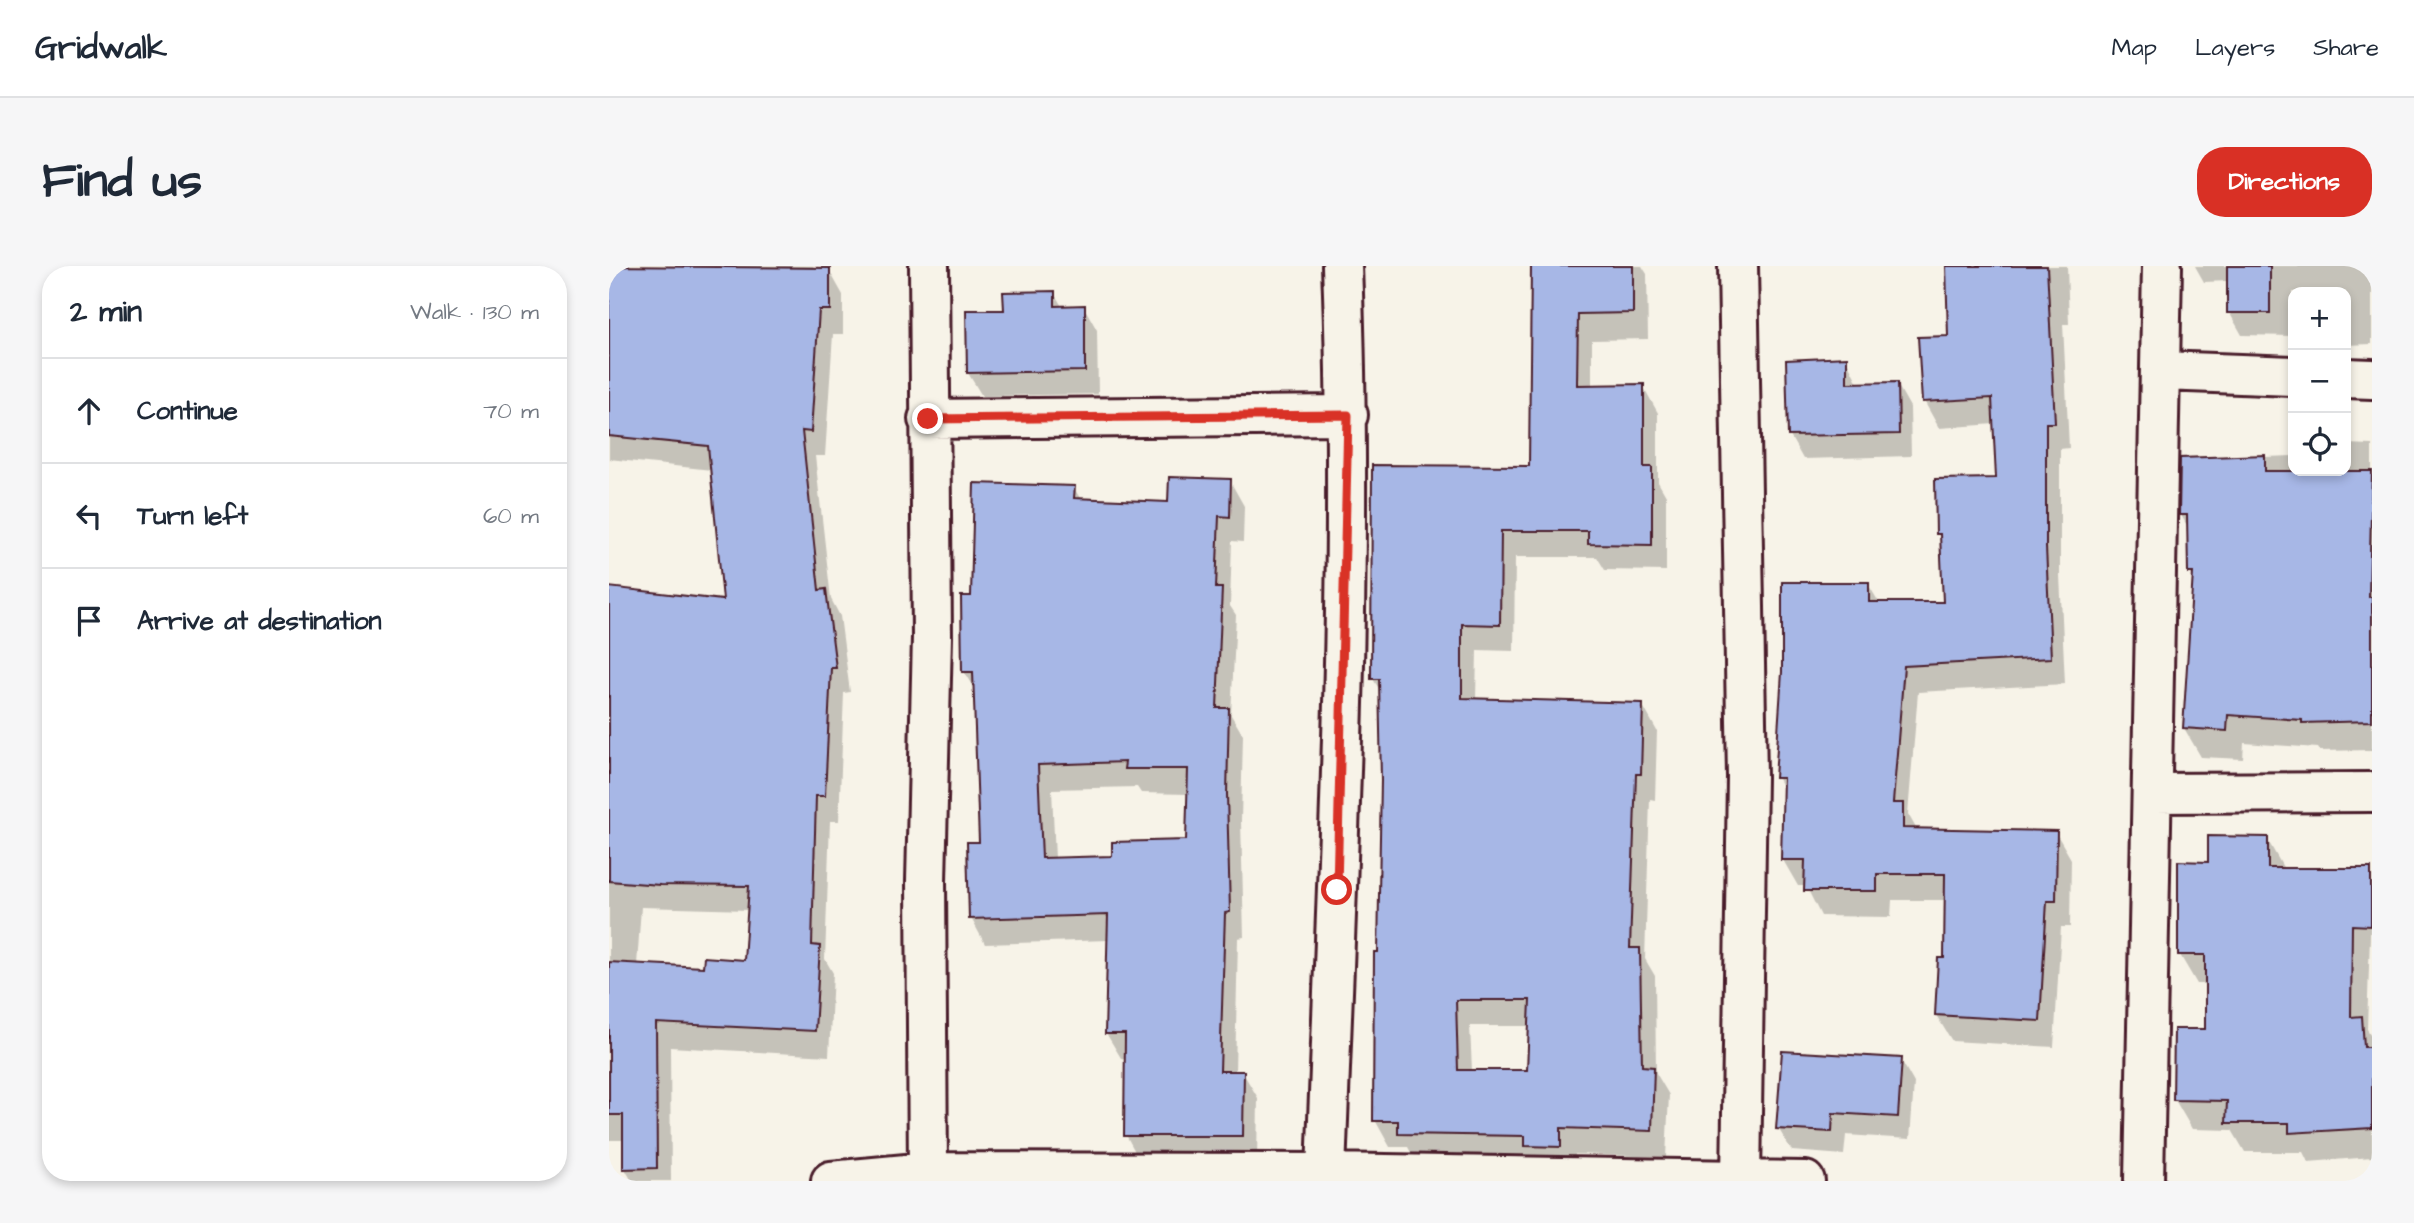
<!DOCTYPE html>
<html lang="en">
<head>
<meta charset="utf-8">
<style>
	:root { --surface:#fff; --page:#f6f6f7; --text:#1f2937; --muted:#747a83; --line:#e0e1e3; --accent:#d93025 }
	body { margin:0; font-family:"Architects Daughter",sans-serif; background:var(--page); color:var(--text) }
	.controls { position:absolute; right:21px; top:21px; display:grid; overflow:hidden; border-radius:14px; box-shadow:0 4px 10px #0003 }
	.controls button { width:63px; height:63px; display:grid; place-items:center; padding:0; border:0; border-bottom:2px solid var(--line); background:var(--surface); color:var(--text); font:35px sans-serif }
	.stop { position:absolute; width:21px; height:21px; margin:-16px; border:5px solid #d93025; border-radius:50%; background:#fff }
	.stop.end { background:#d93025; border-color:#fff; box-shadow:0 2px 7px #0008 }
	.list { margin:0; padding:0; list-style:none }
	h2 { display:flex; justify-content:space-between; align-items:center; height:91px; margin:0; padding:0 28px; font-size:30px }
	h2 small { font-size:23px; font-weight:400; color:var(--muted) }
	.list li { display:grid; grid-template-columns:46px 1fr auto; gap:21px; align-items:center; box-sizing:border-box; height:105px; padding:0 28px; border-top:2px solid var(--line) }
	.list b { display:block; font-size:26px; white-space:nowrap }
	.list em { font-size:23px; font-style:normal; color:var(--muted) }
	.icon { flex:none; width:38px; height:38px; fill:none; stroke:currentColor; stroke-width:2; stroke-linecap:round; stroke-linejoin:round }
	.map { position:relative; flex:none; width:1763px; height:915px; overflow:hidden; border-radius:28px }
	header { display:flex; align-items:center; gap:42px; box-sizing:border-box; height:98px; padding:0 35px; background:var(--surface); border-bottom:2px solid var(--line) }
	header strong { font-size:33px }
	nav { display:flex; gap:38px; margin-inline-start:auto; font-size:24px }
	.intro { display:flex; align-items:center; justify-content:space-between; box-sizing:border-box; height:168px; padding:0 42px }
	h1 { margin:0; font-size:49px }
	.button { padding:18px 32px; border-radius:28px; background:var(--accent); color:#fff; font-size:24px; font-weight:700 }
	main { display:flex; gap:42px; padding:0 42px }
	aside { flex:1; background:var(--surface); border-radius:28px; box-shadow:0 4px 10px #0003 }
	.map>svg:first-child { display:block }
</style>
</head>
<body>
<header>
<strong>Gridwalk</strong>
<nav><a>Map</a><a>Layers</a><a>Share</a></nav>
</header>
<div class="intro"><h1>Find us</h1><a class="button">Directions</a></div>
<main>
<aside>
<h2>2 min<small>Walk · 130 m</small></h2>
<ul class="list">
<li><svg class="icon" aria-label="ahead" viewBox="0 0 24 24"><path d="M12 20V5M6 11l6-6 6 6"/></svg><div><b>Continue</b></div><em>70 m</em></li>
<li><svg class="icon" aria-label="left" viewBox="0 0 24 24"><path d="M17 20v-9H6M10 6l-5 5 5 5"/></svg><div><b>Turn left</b></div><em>60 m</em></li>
<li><svg class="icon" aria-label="arrive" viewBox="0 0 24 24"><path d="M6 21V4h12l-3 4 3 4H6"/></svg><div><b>Arrive at destination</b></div></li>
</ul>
</aside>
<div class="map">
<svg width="1763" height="915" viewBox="0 0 1763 915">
	<rect width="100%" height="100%" fill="#f7f3e8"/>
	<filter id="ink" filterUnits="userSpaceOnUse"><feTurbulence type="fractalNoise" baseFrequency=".0143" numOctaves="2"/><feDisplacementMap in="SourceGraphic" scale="14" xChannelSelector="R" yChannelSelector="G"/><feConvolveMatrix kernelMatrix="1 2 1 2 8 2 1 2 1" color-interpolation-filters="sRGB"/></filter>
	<g filter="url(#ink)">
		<path fill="#0003" fill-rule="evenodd" d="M0,0H204L206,4H220L234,29V68H224L216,190H206L222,333L231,350L241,426L235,427L230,555H221L216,693L224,707L220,790L61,781L62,915H23L16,903V874H0V323L116,336L103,204L0,193ZM32,641L140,644L137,695L96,703L28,699Z
			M923,0H1033L1038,8L1039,73L983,74V120H1034L1049,147V216L1057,230V305L996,304L988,291H906L905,385L868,384L867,434L1033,438L1048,465L1046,534L1041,533L1036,693L1046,710L1047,807L1060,829L1057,891L966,888V907L806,894L799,881H781L766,854L774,514L772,426L764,413L922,202ZM861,760H922L920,806L863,805Z
			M1338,0H1458L1460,58H1454L1460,182L1451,183V309L1456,418L1309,426L1299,548L1308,564L1447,567L1462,593L1461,661H1452L1445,781L1343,775L1327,749L1336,694L1338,634H1283L1282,651L1212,650L1197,620H1189L1174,594L1175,524L1168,511L1259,318L1271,338H1336L1333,275L1329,268L1388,213L1386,158L1330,162L1315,135L1340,71Z
			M1586,0H1763V78L1737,79V26H1684V70L1633,69L1620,46V15L1595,16Z
			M445,27L454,42L475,41L488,64L489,128L373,130L359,107L396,46Z
			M1237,93L1250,119L1288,118L1301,141L1302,190L1194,193L1181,170Z
			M1737,178L1763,179V484L1711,485L1709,482L1635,477L1634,493L1592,491L1575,462L1585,314L1581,306L1580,263L1572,249L1573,194L1684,190V205H1737Z
			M621,215L635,240L634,276L623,275L621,340L627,349L622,449L634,469L632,555L635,671L629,672L626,807H634L649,832L648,895H531L517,869V793L512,792L497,767L500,674L376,678L362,652L372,577L367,426L355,406L364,332L465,222L472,234L561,238ZM528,521L532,527L580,528L579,576L505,592L446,593L443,523Z
			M1658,573L1675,603L1761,604L1763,607L1758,763L1763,771V891L1699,896L1694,886H1636L1623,864L1583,863L1566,834L1598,765V718H1588L1571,689L1601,597Z
			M1292,794L1305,817L1301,873L1237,869L1235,889L1183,885L1169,862Z"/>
		<path fill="#a7b7e6" stroke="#4a1f2b" stroke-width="2" fill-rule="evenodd" d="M0,0L221,2V44H210L202,166L193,165L210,324L217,323L227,402H222L216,530H207L203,679L211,680L206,765L47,757L48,902L14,903V849H0V696L94,701L95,691L135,694L140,620L51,619L0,615V321L114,334L99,180L0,170Z
			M922,0H1024V47L969,48L968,119L1035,118V201H1043V279L979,278V265H892L891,359L853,358V432L1034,437L1032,508H1027L1021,682H1031L1033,800L1045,801L1043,865L952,862V881L916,880V870L789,868V855H764L765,686H769L772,514L770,413H762L763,199L920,200ZM847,734H921L918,804H849Z
			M1337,0H1438L1446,157H1437V281L1442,392L1295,400L1284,537H1294V562L1448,565L1447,635H1438L1431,755L1326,749L1329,692H1335L1336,608H1268V625H1195L1196,594H1172L1174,512H1166L1173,406V316H1260V336H1334L1331,268H1327L1326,213L1387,212L1383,132L1313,136L1309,71L1339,70Z
			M1618,0H1661V47H1618Z
			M446,25V40L476,39V105L358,107L357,44H395L394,26Z
			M1238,91V117L1289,116L1290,168L1179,170L1177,94Z
			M1656,189V205H1763L1760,331H1763V455L1693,457V454L1619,449L1618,465L1574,462L1584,307H1579L1578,249H1570L1571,192Z
			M560,211L622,213L621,251L610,250L607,322H613L608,442H620L618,528L621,646L616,647L611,805H635L634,870H515L516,768H496L499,649L360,653L358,576H370L364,406H353L352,330H362L365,217L466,220L465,232L559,236ZM516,496L515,503H579L577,574L503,576V590L433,592L429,499Z
			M1599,570L1659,571V602H1762V660L1743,659L1742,751L1753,750L1755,781H1763V862L1680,867V857H1617L1618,835L1564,834L1565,763H1596V689H1569V595L1599,596Z
			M1173,785L1293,792L1289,851L1224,847L1223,866L1167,863Z"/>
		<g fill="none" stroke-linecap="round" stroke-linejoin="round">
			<defs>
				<path id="minor" d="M1129,0L1138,511L1132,914
					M1553,105L1684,110
					M1737,112L1763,113
					M319,153L739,149
					M1543,527L1763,526
					M319,906L317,615L323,371L320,0
					M717,907C728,605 745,302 733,0
					M222,915L319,906L717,907L1196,915
					M1535,915L1553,0"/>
			</defs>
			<use href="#minor" stroke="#4a1f2b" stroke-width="44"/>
			<use href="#minor" stroke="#f7f3e8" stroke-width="38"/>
		</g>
	</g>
	<g fill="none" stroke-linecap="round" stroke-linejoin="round" filter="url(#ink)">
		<path stroke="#d93025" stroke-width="9" d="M319,153L739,149L728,624"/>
	</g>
</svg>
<div class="controls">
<button>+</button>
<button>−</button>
<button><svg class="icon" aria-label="locate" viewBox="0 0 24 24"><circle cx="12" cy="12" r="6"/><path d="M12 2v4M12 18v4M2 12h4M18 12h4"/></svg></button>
</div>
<div class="stop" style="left:728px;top:624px"></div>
<div class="stop end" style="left:319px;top:153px"></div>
</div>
</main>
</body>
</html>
